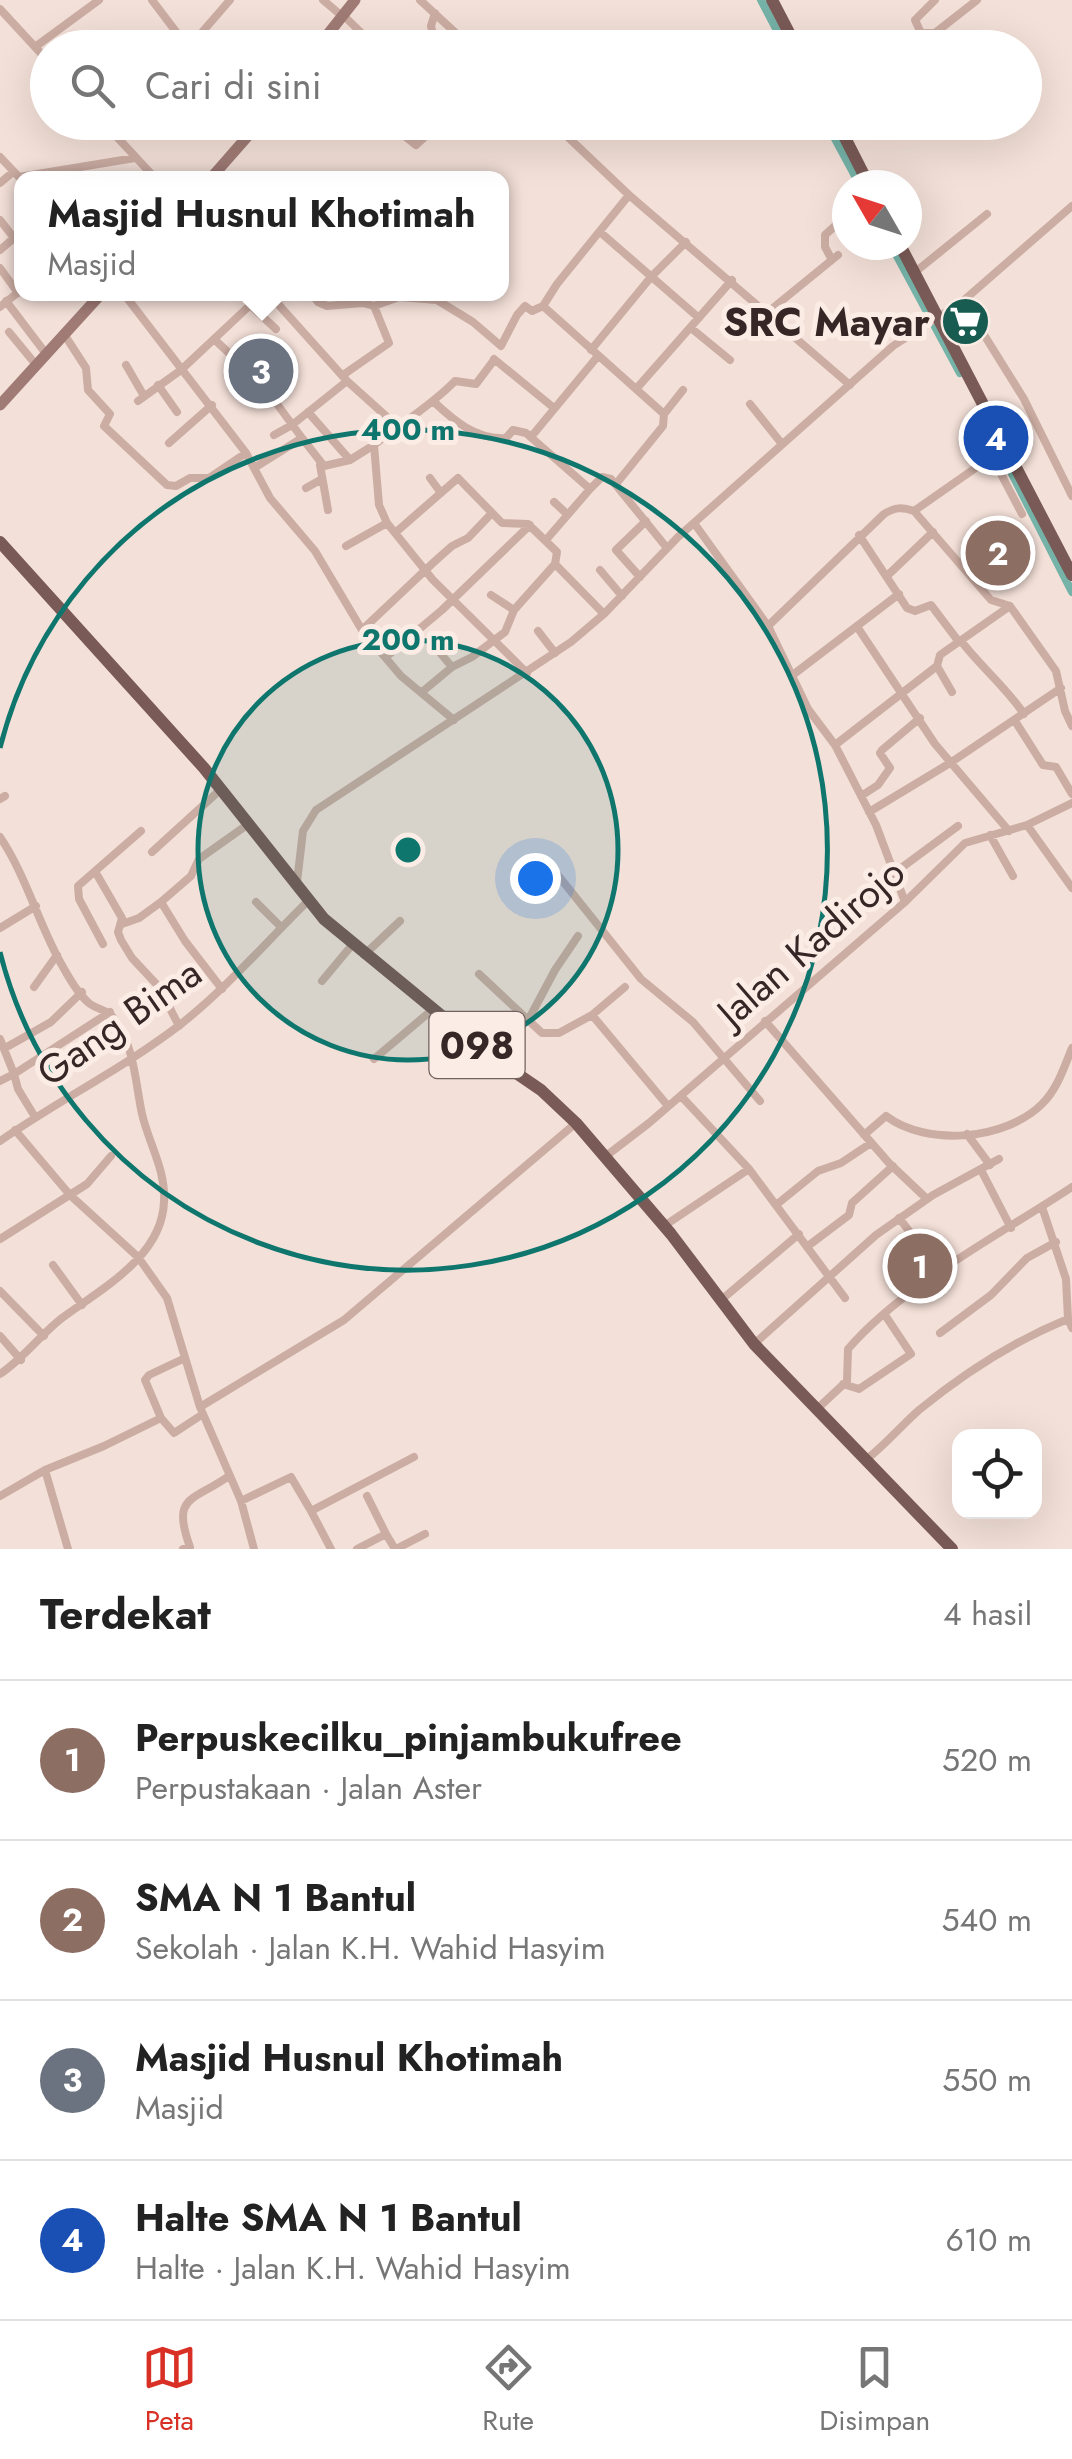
<!DOCTYPE html>
<html lang="id">
<head>
<meta charset="utf-8">
<style>
	:root { --surface:#fff; --page:#f2f2f2; --text:#222; --muted:#767676; --line:#e0e0e0; --accent:#d93025 }
	body { margin:0; font-family:Jost,sans-serif; background:var(--page); color:var(--text) }
	.controls { position:absolute; right:30px; bottom:30px; display:grid; overflow:hidden; border-radius:20px; box-shadow:0 10px 40px #0002 }
	.controls button { width:90px; height:90px; display:grid; place-items:center; padding:0; border:0; border-bottom:2px solid var(--line); background:var(--surface); color:var(--text); font:50px sans-serif }
	.compass { position:absolute; left:832px; top:170px; width:90px; height:90px; border-radius:50%; background:var(--surface); box-shadow:0 10px 40px #0002; rotate:309deg }
	.you { position:absolute; left:535px; top:878px; width:35px; height:35px; margin:-25px; border:8px solid #fff; border-radius:50%; background:#1a73e8; box-shadow:0 0 0 15px #1a73e833 }
	.badge { display:grid; place-items:center; width:65px; height:65px; border-radius:50%; background:var(--accent); color:#fff; font-size:32px; font-weight:700 }
	.pin { position:absolute; translate:-50% -50%; border:5px solid #fff; box-shadow:0 2px 10px #0006 }
	.popup { position:absolute; left:14px; top:171px; width:495px; height:130px; box-sizing:border-box; display:grid; place-content:center; border-radius:20px; background:var(--surface); filter:drop-shadow(0 2px 8px #0005); font-size:32px; white-space:nowrap; color:var(--muted) }
	.popup b { font-size:38px; color:var(--text) }
	.popup::after { content:''; position:absolute; left:50%; top:100%; margin-left:-20px; border:20px solid transparent; border-top-color:var(--surface) }
	.list { margin:0; padding:0; list-style:none }
	h2 { display:flex; justify-content:space-between; align-items:center; height:130px; margin:0; padding:0 40px; font-size:42px }
	h2 small { font-size:32px; font-weight:400; color:var(--muted) }
	.list li { display:grid; grid-template-columns:65px 1fr auto; gap:30px; align-items:center; box-sizing:border-box; height:160px; padding:0 40px; border-top:2px solid var(--line) }
	.list b { display:block; font-size:38px; white-space:nowrap }
	.list p { margin:0; font-size:32px; white-space:nowrap; color:var(--muted) }
	.list em { font-size:32px; font-style:normal; color:var(--muted) }
	.icon { flex:none; width:55px; height:55px; fill:none; stroke:currentColor; stroke-width:2; stroke-linecap:round; stroke-linejoin:round }
	.map { position:relative; flex:none; width:1072px; height:1549px; overflow:hidden }
	.search { position:absolute; background:var(--surface); box-shadow:0 10px 40px #0002; left:30px; right:30px; top:30px; height:110px; display:flex; align-items:center; gap:25px; box-sizing:border-box; padding:0 35px; border-radius:55px; color:var(--muted); font-size:38px }
	.sheet { height:770px; background:var(--surface) }
	nav { display:flex; justify-content:space-around; align-items:center; box-sizing:border-box; height:140px; border-top:2px solid var(--line); background:var(--surface); font-size:28px; color:var(--muted) }
	nav a { display:grid; justify-items:center; gap:5px }
	nav .on { color:var(--accent) }
	.map>svg:first-child { display:block }
</style>
</head>
<body>
<div class="map">
<svg width="1072" height="1549" viewBox="0 0 1072 1549">
	<rect width="100%" height="100%" fill="#f3e0d8"/>
	<g fill="none" stroke-linecap="round" stroke-linejoin="round">
		<path stroke="#75b2a7" stroke-width="8" d="M761,0L786,48
			M826,122L860,185
			M891,245L960,373
			M1010,470L1072,592"/>
		<path stroke="#ccada3" stroke-width="8" d="M152,0L177,33L197,48
			M323,0L342,16
			M420,0L472,48
			M0,9L48,61
			M435,13L431,26L436,48
			M343,15L377,48
			M921,33L915,20L935,0
			M191,45L230,0
			M35,47L99,0
			M903,48L921,33H935L977,0
			M103,122L155,178
			M387,122L416,145L441,122
			M552,122L629,195L850,385
			M0,157L19,177L135,158
			M0,183L13,172
			M844,210L847,208
			M0,220L14,238L0,250
			M600,232L699,318
			M832,260L825,247V235L847,215
			M0,268L18,293
			M914,273L987,214
			M124,294L246,453L270,498L315,551L362,630L401,676L454,720
			M269,294L347,381L396,425
			M312,294L318,302L327,306L363,303L374,306L399,297L437,300L473,322L501,346L517,315L525,306L532,311L543,306L557,284L629,195
			M6,301L47,355
			M963,301L1024,399L1072,496
			M250,305L276,329
			M543,306L664,414L663,426L616,484
			M0,307L21,290
			M768,312L838,255
			M691,328L730,360
			M9,332L37,366
			M64,334L86,368L88,390L110,414L104,426L167,485L176,486L190,478H209L246,453
			M214,339L263,385L302,438
			M591,350L651,277L686,242
			M494,359L554,408
			M494,360L476,384L455,381C431,406 400,424 374,445L379,505L387,523L433,580L527,673
			M126,365L144,396
			M343,375L389,343L374,306
			M158,385L177,412
			M637,388L732,280
			M138,401L181,370L262,294
			M433,401C453,420 476,440 506,438L513,430L526,433L590,489L602,477L611,479L667,548
			M750,404L782,444
			M308,412L350,460
			M664,414L683,390
			M274,435L292,425L347,381
			M531,437L598,356
			M169,443L212,405
			M992,457L1022,514
			M320,465L328,510
			M254,468L302,438L324,466L350,460L374,445
			M430,478L441,493
			M306,488L322,479
			M554,502L567,514
			M914,511L1007,446
			M694,523L768,626L808,709L835,745L876,825L905,902
			M395,533L458,478L502,523L528,524L557,552L555,564L514,610L505,632L472,657L452,667L422,692
			M859,535L907,608L915,611L931,605L959,642
			M546,540L590,489
			M346,546L387,523
			M555,564L604,614
			M600,570L622,596
			M887,576L933,532
			M640,577L616,550L646,521
			M491,595L514,610
			M768,626L884,514C895,507 902,507 914,511L991,600L1010,606L1056,671L1065,711L1072,726
			M858,628L935,744L1009,831
			M362,630L434,562L452,546L468,538L492,513
			M538,631L555,653
			M961,641C981,667 1006,687 1024,714
			M431,642L452,667
			M386,657L442,610L530,525
			M937,666L952,692
			M794,674L899,594
			M1015,721L1043,765L1056,767L1072,794
			M835,745L937,666L940,655L1010,606
			M861,796L878,785L890,768L880,753L882,750L920,718
			M0,799L5,796
			M869,812L950,763L1061,688
			M1027,825L1072,888
			M990,835L1013,876
			M0,837C27,877 39,926 63,967C69,978 80,996 90,1004C99,1010 109,1010 115,1020C135,1049 135,1081 142,1114C149,1144 166,1170 164,1202C162,1257 101,1289 62,1318C40,1335 24,1358 0,1374
			M152,852L220,790
			M96,873L122,918L118,932L121,940L132,958L159,987L179,1026
			M557,874L641,979L693,1022L760,1101
			M893,874L958,826
			M297,882L303,831L316,810L571,642L604,614L678,537L893,346L963,301L1072,206
			M161,902L185,941L222,989
			M256,902L281,927
			M122,924L139,918L161,902L191,876L199,859L247,825
			M0,928L36,906
			M103,944L79,899L78,886L141,831
			M364,955L400,921
			M479,974L542,1033H559L592,1015L668,1106
			M322,981L352,945
			M34,987L57,955
			M592,1015L625,987
			M765,1021L889,1163L927,1199
			M0,1039L14,1074L110,1012
			M5,1048L51,1022L82,992
			M488,1054L531,1015L555,970L578,936
			M374,1059L432,1010
			M0,1081L14,1074L18,1089L35,1117
			M681,1096L749,1169
			M15,1130L70,1195L138,1257L167,1298L200,1407L241,1501L254,1549
			M967,1134L990,1165
			M864,1135L886,1116C927,1147 1006,1140 1042,1104C1058,1088 1064,1067 1072,1048
			M0,1141C59,1100 124,1068 181,1024C228,987 266,942 308,901
			M606,1156L649,1123L905,902L965,843L1027,825L1072,803
			M981,1170L1011,1228
			M776,1205L818,1171L841,1163L871,1143
			M1042,1207L1066,1279L1068,1319
			M899,1218L941,1272
			M664,1226L749,1169L845,1298
			M0,1239L87,1184L111,1156
			M808,1246L849,1215L852,1203L893,1166
			M53,1265L82,1305
			M0,1291L44,1336
			M720,1301L799,1234
			M940,1333L991,1295L1027,1258L1056,1242
			M0,1336L21,1360
			M754,1344L876,1235L933,1195L999,1159
			M843,1384L859,1389L911,1354L885,1315
			M200,1407L344,1320L576,1123
			M817,1409L847,1381L848,1349C903,1285 1001,1234 1072,1187
			M161,1418L145,1380L149,1375L185,1358
			M867,1459C886,1444 901,1426 919,1410C963,1374 1016,1340 1068,1319L1072,1328
			M45,1470L68,1549
			M0,1496L45,1470L104,1446L161,1418L174,1433L203,1414
			M367,1496L386,1534
			M241,1501L291,1477L311,1511L414,1457
			M311,1511L331,1549
			M183,1549L190,1547C171,1495 192,1502 229,1476
			M357,1549L386,1534L395,1549
			M396,1549L425,1534"/>
		<path stroke="#a07b75" stroke-width="11" d="M317,48L355,0
			M211,178L260,122
			M0,405L101,294"/>
		<path stroke="#7a5a56" stroke-width="12" d="M772,0L797,48
			M837,122L869,185
			M900,245L1072,575
			M0,542L204,768L324,919L488,1054L541,1090L576,1123L671,1234L754,1344L952,1549"/>
	</g>
	<circle cx="408" cy="850" r="210" fill="#0f766e" fill-opacity=".12"/>
	<g fill="none" stroke="#0f766e" stroke-width="5">
		<circle cx="408" cy="850" r="210"/>
		<path d="M0 748A420 420 0 1 1 0 952"/>
	</g>
	<defs>
		<symbol id="supermarket-disc" viewBox="-11 -11 22 22"><circle r="9.5" fill="#185b50" stroke="#fbece5"/><path d="M-6-5.5h2.5l.6 2H6L4.5 2H-2.5L-4.4-4H-6ZM-1.5 3.2a1.3 1.3 0 1 0 .1 0ZM3 3.2a1.3 1.3 0 1 0 .1 0Z" fill="#fff"/></symbol>
	</defs>
	<g fill-rule="evenodd">
		<use href="#supermarket-disc" x="938" y="294" width="55" height="55"/>
	</g>
	<g text-anchor="middle" dominant-baseline="central" stroke-width="10" stroke-linejoin="round" paint-order="stroke">
		<rect fill="#fbece5" stroke="#71625f" stroke-width="2.5" x="429.5" y="1012" width="95" height="66" rx="8"/>
		<g font-size="38" font-weight="bold" fill="#362726">
			<text x="477" y="1045">098</text>
		</g>
		<g font-size="40" font-weight="bold" fill="#362726" stroke="#fbece5" text-anchor="end">
			<text x="930" y="322">SRC Mayar</text>
		</g>
		<g font-size="40" fill="#362726" stroke="#fbece5">
			<text transform="translate(811 942) rotate(-41)">Jalan Kadirojo</text>
			<text transform="translate(119 1022) rotate(-35)">Gang Bima</text>
		</g>
	</g>
	<circle cx="408" cy="850" r="15" fill="#0f766e" stroke="#fbece5" stroke-width="5"/>
	<g font-size="30" text-anchor="middle" font-weight="bold" fill="#0f766e" stroke="#fbece5" stroke-width="10" stroke-linejoin="round" paint-order="stroke">
		<text x="408" y="440">400 m</text>
		<text x="408" y="650">200 m</text>
	</g>
</svg>
<div class="controls">
<button><svg class="icon" aria-label="locate" viewBox="0 0 24 24"><circle cx="12" cy="12" r="6"/><path d="M12 2v4M12 18v4M2 12h4M18 12h4"/></svg></button>
</div>
<svg class="compass" viewBox="-18 -18 36 36"><path d="M0-13l5 13h-10z" fill="#e53935"/><path d="M0 13l5-13h-10z" fill="#767676"/></svg>
<div class="you"></div>
<div class="pin badge" style="left:920px;top:1266px;background:#8d6e63">1</div>
<div class="pin badge" style="left:998px;top:553px;background:#8d6e63">2</div>
<div class="pin badge" style="left:261px;top:371px;background:#6b7280">3</div>
<div class="popup"><b>Masjid Husnul Khotimah</b>Masjid</div>
<div class="pin badge" style="left:996px;top:438px;background:#1a4fb4">4</div>
<div class="search"><svg class="icon" aria-label="search" viewBox="0 0 24 24"><circle cx="10" cy="10" r="6"/><path d="M15 15l6 6"/></svg>Cari di sini</div>
</div>
<section class="sheet">
<h2>Terdekat<small>4 hasil</small></h2>
<ul class="list">
<li><span class="badge" style="background:#8d6e63">1</span><div><b>Perpuskecilku_pinjambukufree</b><p>Perpustakaan · Jalan Aster</p></div><em>520 m</em></li>
<li><span class="badge" style="background:#8d6e63">2</span><div><b>SMA N 1 Bantul</b><p>Sekolah · Jalan K.H. Wahid Hasyim</p></div><em>540 m</em></li>
<li><span class="badge" style="background:#6b7280">3</span><div><b>Masjid Husnul Khotimah</b><p>Masjid</p></div><em>550 m</em></li>
<li><span class="badge" style="background:#1a4fb4">4</span><div><b>Halte SMA N 1 Bantul</b><p>Halte · Jalan K.H. Wahid Hasyim</p></div><em>610 m</em></li>
</ul>
</section>
<nav>
<a class="on"><svg class="icon" aria-label="map" viewBox="0 0 24 24"><path d="M3 6l6-2 6 2 6-2v14l-6 2-6-2-6 2zM9 4v14M15 6v14"/></svg>Peta</a>
<a><svg class="icon" aria-label="directions" viewBox="0 0 24 24"><path d="M12 3l9 9-9 9-9-9zM9 14v-3h6M13 9l2 2-2 2"/></svg>Rute</a>
<a><svg class="icon" aria-label="saved" viewBox="0 0 24 24"><path d="M7 4h10v16l-5-4-5 4z"/></svg>Disimpan</a>
</nav>
</body>
</html>
